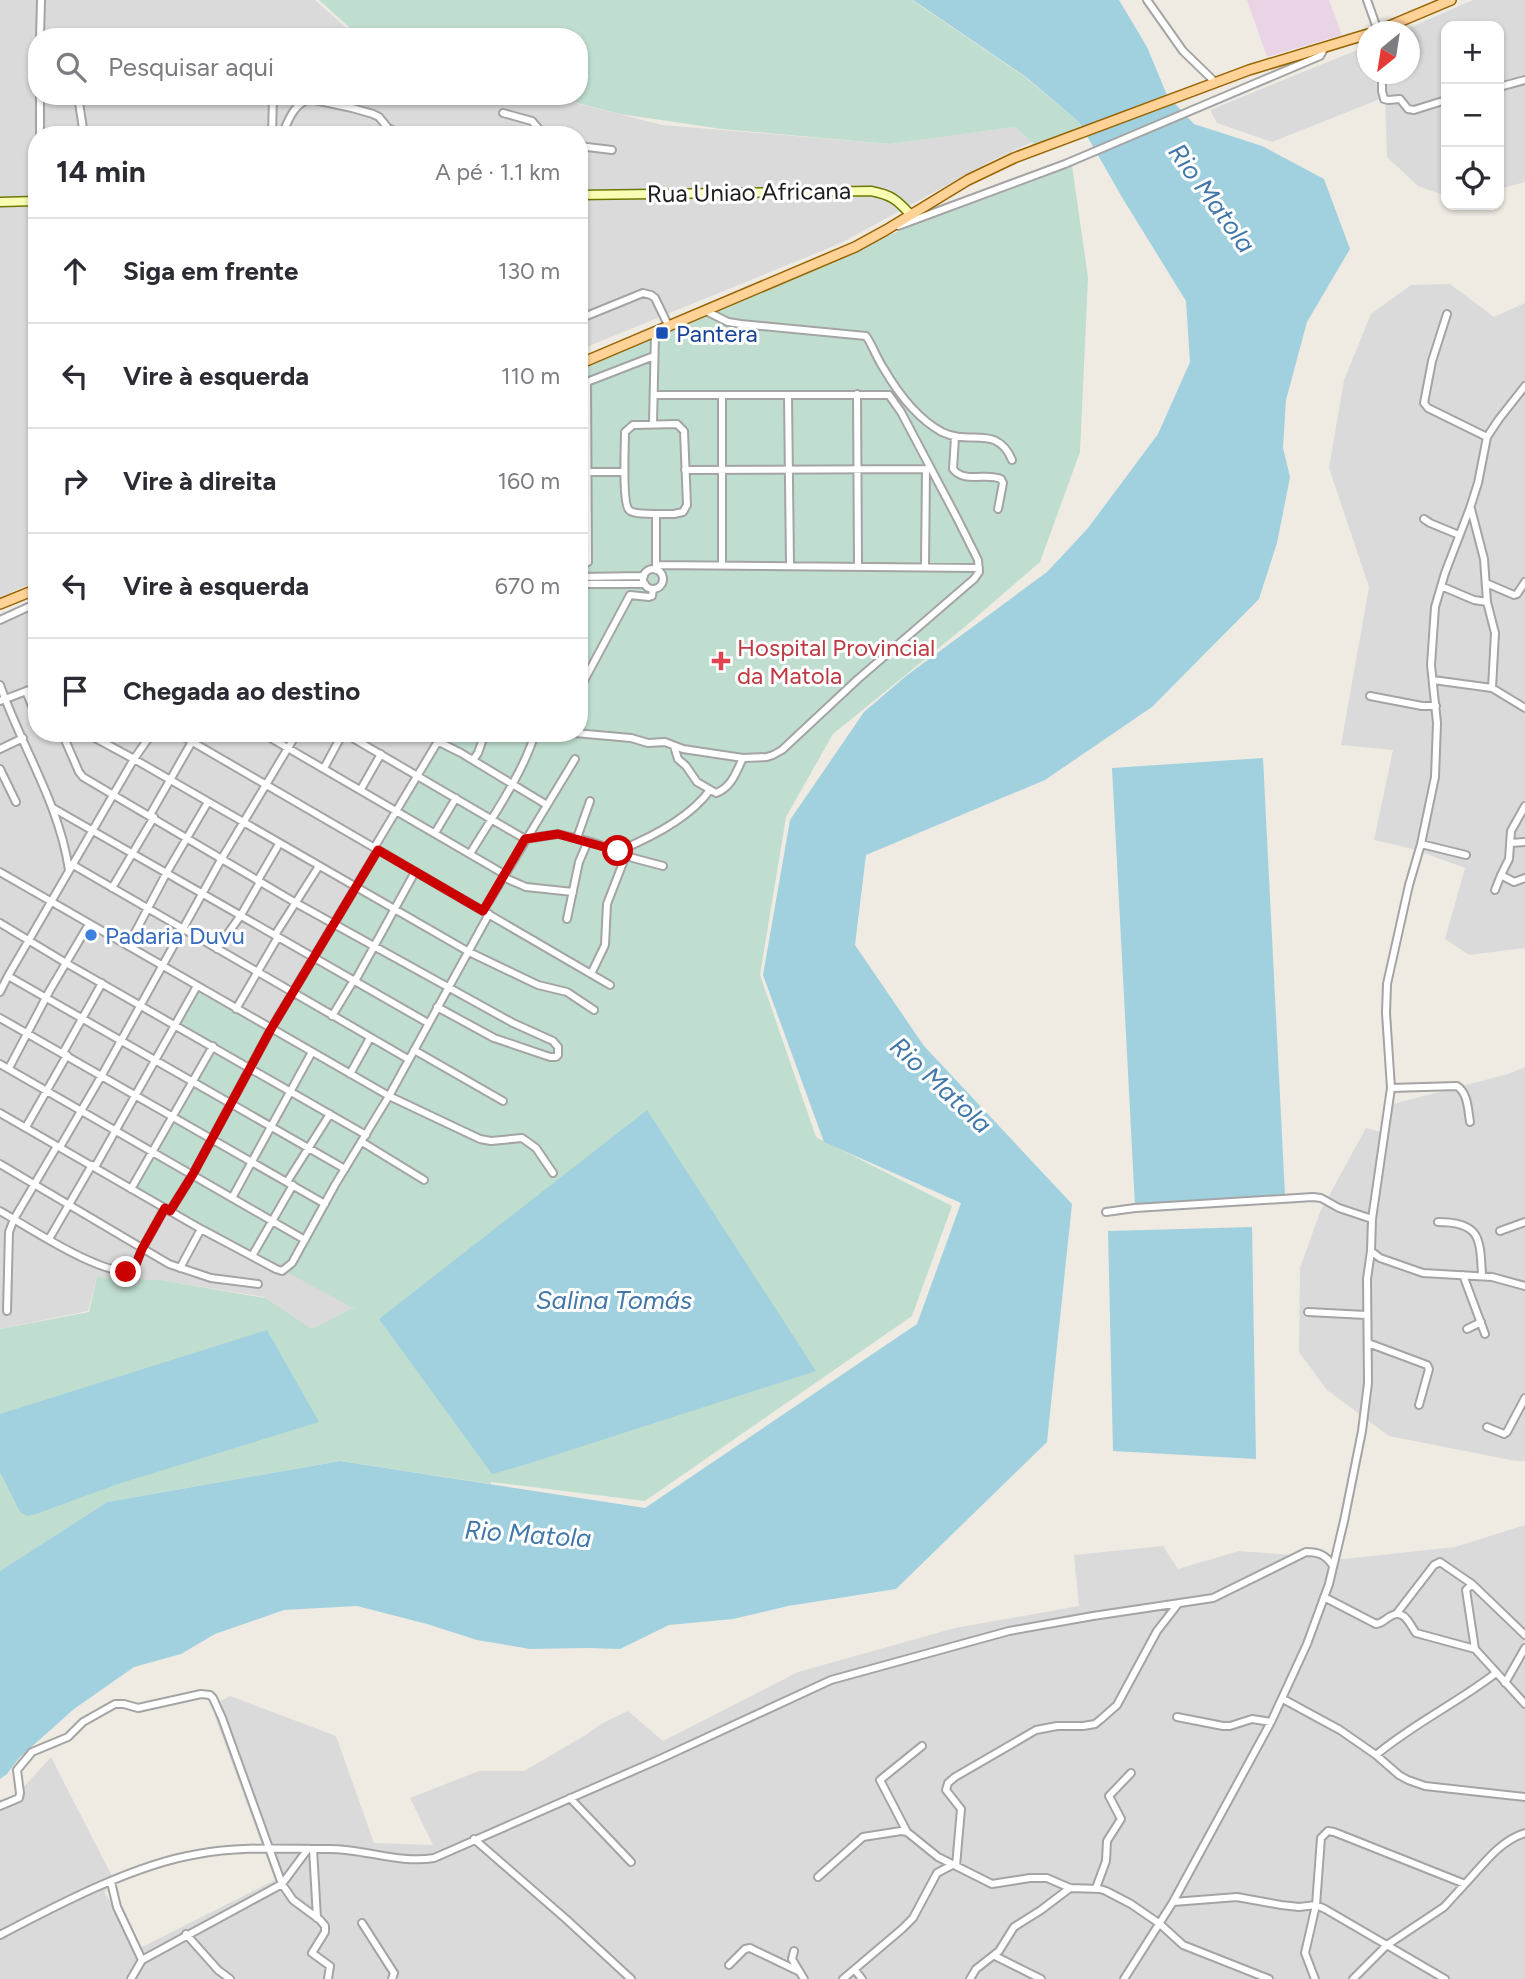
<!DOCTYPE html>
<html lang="pt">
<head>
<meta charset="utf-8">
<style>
	:root { --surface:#fff; --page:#f7f7f7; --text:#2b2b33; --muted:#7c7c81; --line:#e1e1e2 }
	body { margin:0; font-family:Figtree,sans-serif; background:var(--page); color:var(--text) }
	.controls { position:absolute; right:21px; top:21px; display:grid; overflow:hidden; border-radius:14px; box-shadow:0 2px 5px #0004 }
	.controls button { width:63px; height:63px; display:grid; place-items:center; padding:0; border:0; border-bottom:2px solid var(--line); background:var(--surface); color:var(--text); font:35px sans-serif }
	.compass { position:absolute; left:1357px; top:21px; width:63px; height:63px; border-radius:50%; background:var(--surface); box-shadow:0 2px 5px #0004; rotate:210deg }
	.stop { position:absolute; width:21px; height:21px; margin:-16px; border:5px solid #cb0001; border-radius:50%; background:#fff }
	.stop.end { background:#cb0001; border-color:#fff; box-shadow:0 2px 7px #0008 }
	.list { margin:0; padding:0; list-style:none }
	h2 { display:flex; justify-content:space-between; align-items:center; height:91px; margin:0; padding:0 28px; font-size:30px }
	h2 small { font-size:23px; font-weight:400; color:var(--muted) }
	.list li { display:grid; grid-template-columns:46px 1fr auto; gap:21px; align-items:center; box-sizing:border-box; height:105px; padding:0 28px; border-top:2px solid var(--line) }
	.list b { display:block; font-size:26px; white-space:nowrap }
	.list em { font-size:23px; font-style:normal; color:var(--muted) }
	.icon { flex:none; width:38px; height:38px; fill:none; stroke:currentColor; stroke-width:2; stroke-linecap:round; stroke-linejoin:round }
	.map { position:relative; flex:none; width:1525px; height:1979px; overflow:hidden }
	.search { position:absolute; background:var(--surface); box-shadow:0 2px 5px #0004; left:28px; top:28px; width:560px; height:77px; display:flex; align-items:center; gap:18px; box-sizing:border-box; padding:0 24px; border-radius:28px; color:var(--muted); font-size:26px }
	.panel { position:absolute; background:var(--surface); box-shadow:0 2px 5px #0004; left:28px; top:126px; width:560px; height:616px; border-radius:28px }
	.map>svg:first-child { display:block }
</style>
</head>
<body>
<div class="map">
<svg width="1525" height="1979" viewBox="0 0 1525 1979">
	<rect width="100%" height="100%" fill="#efebe3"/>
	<path fill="#dbdada" d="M0,0H315L357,37H37V96H548L662,125L890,144L1015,127L1032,142L991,161L841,243L579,350V135H37V581L0,597Z
		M1473,0H1525V182L1499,189V26H1446V196L1418,186L1387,157L1385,97L1272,142L1217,123L1210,110L1367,46L1368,74H1410V32L1402,31Z
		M1450,284L1494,317L1525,303V948L1469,955L1445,939L1465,868L1413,849L1374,840L1393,750L1341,745L1369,587L1329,468L1344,380L1371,314L1411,285Z
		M37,605V733H579L787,768L471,1155L352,1308L312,1329L301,1322L286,1330L264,1297L161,1280L97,1277L88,1311L0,1329V621Z
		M1525,1067V1461H1516L1389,1436L1327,1390L1299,1352L1300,1268L1320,1212L1366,1128L1389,1134L1393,1104L1508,1074Z
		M1525,1525V1979H0V1807L9,1803L51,1757L115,1882L104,1892L140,1948L275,1880L215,1717L213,1705L230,1696L336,1736L374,1843L433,1845L410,1798L479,1771H524L584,1736L601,1724L628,1711L663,1741L798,1672L955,1628L1079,1606L1074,1555L1163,1546L1178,1569L1239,1551L1344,1559L1455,1547Z"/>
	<path fill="#e8d4e5" d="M1247,0H1329L1342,35L1267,57Z"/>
	<path fill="#bfdecf" d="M319,0H912L1025,77L1079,122L1082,129L1034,144L1015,127L890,144L722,129L620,114L550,96H579V37H360Z
		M1071,158L1088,278L1080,452L1040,562L967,625L833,734L786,817L760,975L816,1137L952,1206L912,1316L645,1501L491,1482V1484L340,1461L107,1502L0,1571V1329L89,1312L97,1277L161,1280L265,1298L312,1329L352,1308L355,1309L133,1189L211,1046L177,1024L196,991L277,1030L446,733H579V367Z"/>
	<path fill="#a1d1df" d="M913,0H1119L1147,47L1167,95L1194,124L1262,146L1324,179L1350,249L1307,322L1286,400L1283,448L1290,477L1277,543L1259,599L1152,707L1045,780L866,855L855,945L924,1046L1072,1204L1047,1442L896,1589L788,1606L733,1619L669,1625L620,1649L587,1648L530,1649L477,1640L427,1624L357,1606L284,1610L215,1634L181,1654L134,1667L74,1709L19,1758L7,1774L0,1779V1571L107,1502L340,1461L645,1508L917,1324L961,1203L824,1142L763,975L790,820L864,712L906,676L1047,572L1088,528L1158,434L1190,362L1186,301L1123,199L1079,122L1026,77Z
		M1263,758L1285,1195L1135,1206L1112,768Z
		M647,1110L816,1371L524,1465L492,1474L379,1319Z
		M1252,1227L1256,1459L1113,1451L1108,1231Z
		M267,1330L319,1422L118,1484L36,1514L27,1516L20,1512L0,1472V1414Z"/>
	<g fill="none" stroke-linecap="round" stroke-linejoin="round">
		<defs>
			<path id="minor" d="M1147,0L1183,51L1216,83
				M1367,0L1378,31
				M40,37L41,0
				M299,37L300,36
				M1382,74V91L1384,99L1388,100L1400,99L1408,109L1414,110L1446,100
				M1499,87L1525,80
				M78,96L84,135
				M503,113L532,121L544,135
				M40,135V96
				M272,135L273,96
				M282,135C288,121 294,103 310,99L352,108L373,114L379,117L388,128L402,135
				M579,146L612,150
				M898,226L1065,164L1320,56L1325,47
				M706,311L728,322L741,324L866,336C873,346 877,359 884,369C898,393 918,419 942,432C970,446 997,424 1012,460
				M1447,314L1432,361L1424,403L1428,408L1487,437
				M579,319L643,293L651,295L655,298L669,327
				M587,381L588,562
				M579,385L654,356
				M857,394L858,566
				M788,395L790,565
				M653,424L655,333
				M955,437L953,469C965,484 986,472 1001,479L1003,483L998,509
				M685,470L931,469
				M579,472H624
				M1471,509L1484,559L1487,602L1495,633L1492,688
				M656,514C648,513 634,515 629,510C622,503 625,445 625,432L633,425L677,424L684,431L687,505L683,512L674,514H656V570
				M1424,519L1430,523L1459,535
				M722,564V395
				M656,565L979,568
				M925,567L926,469
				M643 579a10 10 0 1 1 20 0a10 10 0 1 1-20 0Z
				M579,577L644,576
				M1486,583L1514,595L1517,594L1525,582
				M579,584H645
				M1441,586L1474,600L1487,602
				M0,620L37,603
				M1433,680L1492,688L1525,708
				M0,685C22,748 59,803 69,870
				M579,690L630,595L649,597L652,596L653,589
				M26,691L37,718
				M1370,696L1422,706H1436
				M0,701L37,687
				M44,733L50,736L55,733
				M62,733L79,772L83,777L296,903L513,1023L553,1041L558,1047V1055L556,1057H550L494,1038L437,1007
				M86,733L134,759L469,952L538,985L567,992L594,1010
				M177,733L610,985
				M262,733L504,874
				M344,733L525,839L558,834L588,841L618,851L633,858L663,866
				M575,733L631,738L648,743L665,742L683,749L743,758L767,757L773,755L782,750L858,679L974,579L979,572L978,560L957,518L901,412L889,395H655
				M437,741L461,753L547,805
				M674,746L678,759L686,766L697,782L716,793C732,787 736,772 743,758
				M0,749L23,738
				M473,760L478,753L485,733
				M324,768L343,733
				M0,769L16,802
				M361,789L381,754
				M53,808L428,1023
				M150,815L197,733
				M435,833L456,798
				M577,838L590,801
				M1510,843L1525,842
				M1421,844L1466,855
				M374,848L443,733
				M618,851C650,838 689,819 710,790
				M470,854C491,819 524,772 535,733
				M73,865L408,1059
				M0,872L389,1096L480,1139L491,1141L522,1138L536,1148L553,1173
				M1501,875L1509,859L1511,831L1525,806
				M503,877L526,887L573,892
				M258,880L279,844
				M112,888L154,817
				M1495,890L1501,875L1514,882L1525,878
				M483,911L575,759
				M567,919L579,862L588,841
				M0,923L66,963L366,1135
				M275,935L319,866
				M128,946L167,872L208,802
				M217,949L241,915L260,882
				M591,974L605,945L607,904L626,855
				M8,976L345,1169
				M355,981L415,872
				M0,992L8,976L134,759L152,733
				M236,1009L278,937
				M332,1016L354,980
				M0,1018L325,1204
				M414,1050L503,1101
				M63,1053L102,983
				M0,1064L305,1240
				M9,1068L50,990L89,924
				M350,1074L370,1038
				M1391,1088L1457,1086C1468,1093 1468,1110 1470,1122
				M0,1113L201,1229L276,1269L282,1271L292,1263L335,1185L389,1096L489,914
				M26,1127L67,1055
				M362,1142L424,1180
				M60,1147L102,1075L222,858L297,733
				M0,1164L169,1264L211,1278L258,1284
				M95,1167L197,986
				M287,1182L330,1114
				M131,1189L213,1046
				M232,1198L312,1052
				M0,1211C25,1225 110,1282 134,1269L142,1249L165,1208
				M170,1211L193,1174L271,1029L378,850
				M1106,1212L1135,1208L1313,1197L1321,1198L1339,1208L1372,1219
				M1438,1222C1481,1222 1480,1239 1482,1275
				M1500,1231L1525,1222
				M49,1239L92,1165
				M1371,1251L1380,1258L1423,1273L1492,1277L1525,1286
				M252,1256L293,1185
				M180,1268L201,1229
				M1463,1275L1485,1334
				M7,1311L9,1232L14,1219L57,1146
				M1308,1312L1366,1315
				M1467,1329L1481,1322
				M1368,1343L1427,1365L1429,1369L1419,1405
				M1487,1427L1504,1434L1507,1432L1525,1398
				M1472,1584L1466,1590L1475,1649L1525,1704
				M1324,1597L1376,1624C1383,1623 1385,1619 1391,1616C1404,1608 1410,1625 1416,1633L1475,1649
				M1397,1613L1434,1565L1440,1562L1472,1584L1525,1635
				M1505,1683L1525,1648
				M1283,1699L1340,1730L1376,1755L1399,1775L1408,1780L1425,1786L1525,1797
				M1177,1717L1223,1726H1230L1252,1719L1271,1722
				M1376,1755C1413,1724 1457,1703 1496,1673
				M570,1798L631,1862
				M0,1806L19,1798L20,1793L17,1770L32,1752L68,1737L83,1722L115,1704H124L138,1708L201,1694L210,1695L213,1698L222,1718L282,1884L293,1900L320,1920L325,1926V1932L312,1953L330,1966L328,1979
				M907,1832L880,1780L922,1746
				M474,1839L566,1919L631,1979
				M313,1849L317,1918
				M956,1866L961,1809L946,1790L948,1783L955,1777L1036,1730L1057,1726H1083L1095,1724L1100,1720L1117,1705L1157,1631L1178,1604
				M818,1877L863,1837L901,1831L907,1832L938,1857L992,1884L1030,1878H1047L1070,1888L1100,1889L1106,1891L1131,1904L1160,1924L1183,1945L1269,1979
				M111,1882L117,1907L142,1960
				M1096,1888L1106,1861L1107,1841L1121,1819L1109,1796L1131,1773
				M1173,1902L1237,1897L1281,1905L1299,1907L1316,1905L1325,1909L1445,1979
				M362,1923L394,1973L392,1979
				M186,1934L218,1970L230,1979
				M0,1935C57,1905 135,1864 198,1854C241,1846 284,1849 327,1849C362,1848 399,1864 434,1858L660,1759L831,1680L1009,1631L1093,1616L1213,1598L1306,1552C1319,1552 1326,1555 1333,1566
				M794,1951L792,1959L804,1979
				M995,1956L1041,1979
				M729,1965L745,1949L750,1948L798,1971
				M855,1970L862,1979
				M131,1979L142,1960L282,1884L308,1849
				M843,1979L902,1929L913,1918L937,1873L952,1865
				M970,1979L976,1969L999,1951L1014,1927L1041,1910L1070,1888
				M1124,1979L1173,1902L1271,1722L1307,1644L1329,1584L1344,1521L1362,1431L1368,1383L1367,1279L1371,1251L1372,1219L1391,1088L1386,1013L1387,984L1409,885L1421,844L1435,777L1437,723L1431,665L1435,607L1445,573L1470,508L1478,483L1487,437L1499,419L1525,386
				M1315,1979L1305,1953L1316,1905L1321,1838L1328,1831L1334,1832L1465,1884C1483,1865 1499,1841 1525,1833
				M1353,1979L1387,1945L1444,1907L1465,1884"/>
			<path id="secondary" d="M579,195L871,191C892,195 897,200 911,215
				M0,202L37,201"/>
			<path id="primary" d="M1375,32L1451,0
				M579,364L855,247L886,230L968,180L1014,158L1249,70L1368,34
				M0,604L37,589"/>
		</defs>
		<use href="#minor" stroke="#a4a4a4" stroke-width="10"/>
		<use href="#secondary" stroke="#6c7900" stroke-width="11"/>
		<use href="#primary" stroke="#976400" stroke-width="12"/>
		<use href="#minor" stroke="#fff" stroke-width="6"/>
		<use href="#secondary" stroke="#f9fcb3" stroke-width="8"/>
		<use href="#primary" stroke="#ffd298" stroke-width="9"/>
	</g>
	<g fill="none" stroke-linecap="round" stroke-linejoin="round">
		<path stroke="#cb0001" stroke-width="9" d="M126,1272L134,1269L142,1249L165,1208L170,1211L193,1174L271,1029L378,850L483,911L525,839L558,834L618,851"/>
	</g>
	<rect fill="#1a4fb4" stroke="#fff" stroke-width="2.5" x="655" y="326" width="14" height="14" rx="3.5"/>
	<path fill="#e0444e" stroke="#fff" stroke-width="2.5" d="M717.5 650.5h7v7h7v7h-7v7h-7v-7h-7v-7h7z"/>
	<circle fill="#3f7fe0" stroke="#fff" stroke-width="2.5" cx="91" cy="935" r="7"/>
	<g text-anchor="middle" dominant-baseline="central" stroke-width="6" stroke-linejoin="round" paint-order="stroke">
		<g font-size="24" fill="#1d1d1d" stroke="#fff">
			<text transform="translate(749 192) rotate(-1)">Rua Uniao Africana</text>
		</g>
		<g font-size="24" fill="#164399" stroke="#fff" text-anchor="start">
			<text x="676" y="333">Pantera</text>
		</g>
		<g font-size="24" fill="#be3a42" stroke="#fff" text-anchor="start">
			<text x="737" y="647">Hospital Provincial<tspan x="737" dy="28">da Matola</tspan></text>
		</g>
		<g font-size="24" fill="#366cbe" stroke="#fff" text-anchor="start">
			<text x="105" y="935">Padaria Duvu</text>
		</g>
		<g font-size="26" font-style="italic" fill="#4277a9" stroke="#fff">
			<text transform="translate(1212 198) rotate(54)">Rio Matola</text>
			<text transform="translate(941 1085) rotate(43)">Rio Matola</text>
			<text x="614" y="1300">Salina Tomás</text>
			<text transform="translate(528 1534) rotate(4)">Rio Matola</text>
		</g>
	</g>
</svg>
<div class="controls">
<button>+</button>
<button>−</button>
<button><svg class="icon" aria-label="locate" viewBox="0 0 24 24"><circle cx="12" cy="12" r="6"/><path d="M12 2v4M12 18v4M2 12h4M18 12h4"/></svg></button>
</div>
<svg class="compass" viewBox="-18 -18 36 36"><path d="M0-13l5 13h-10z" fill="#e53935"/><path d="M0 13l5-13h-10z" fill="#7c7c81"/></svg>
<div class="stop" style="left:618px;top:851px"></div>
<div class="stop end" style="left:126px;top:1272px"></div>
<div class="search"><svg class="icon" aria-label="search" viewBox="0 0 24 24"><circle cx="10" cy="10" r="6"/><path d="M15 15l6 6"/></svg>Pesquisar aqui</div>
<section class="panel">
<h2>14 min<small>A pé · 1.1 km</small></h2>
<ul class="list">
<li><svg class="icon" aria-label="ahead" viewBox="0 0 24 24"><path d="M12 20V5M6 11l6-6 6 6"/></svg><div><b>Siga em frente</b></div><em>130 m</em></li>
<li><svg class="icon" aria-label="left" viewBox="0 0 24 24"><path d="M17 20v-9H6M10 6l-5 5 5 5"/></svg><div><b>Vire à esquerda</b></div><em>110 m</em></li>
<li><svg class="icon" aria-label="right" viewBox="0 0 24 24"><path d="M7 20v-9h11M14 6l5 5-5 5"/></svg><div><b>Vire à direita</b></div><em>160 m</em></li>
<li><svg class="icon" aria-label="left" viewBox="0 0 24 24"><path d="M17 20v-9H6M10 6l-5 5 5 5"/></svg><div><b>Vire à esquerda</b></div><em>670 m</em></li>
<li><svg class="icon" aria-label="arrive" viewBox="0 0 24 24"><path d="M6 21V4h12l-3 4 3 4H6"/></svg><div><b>Chegada ao destino</b></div></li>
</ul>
</section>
</div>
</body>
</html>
